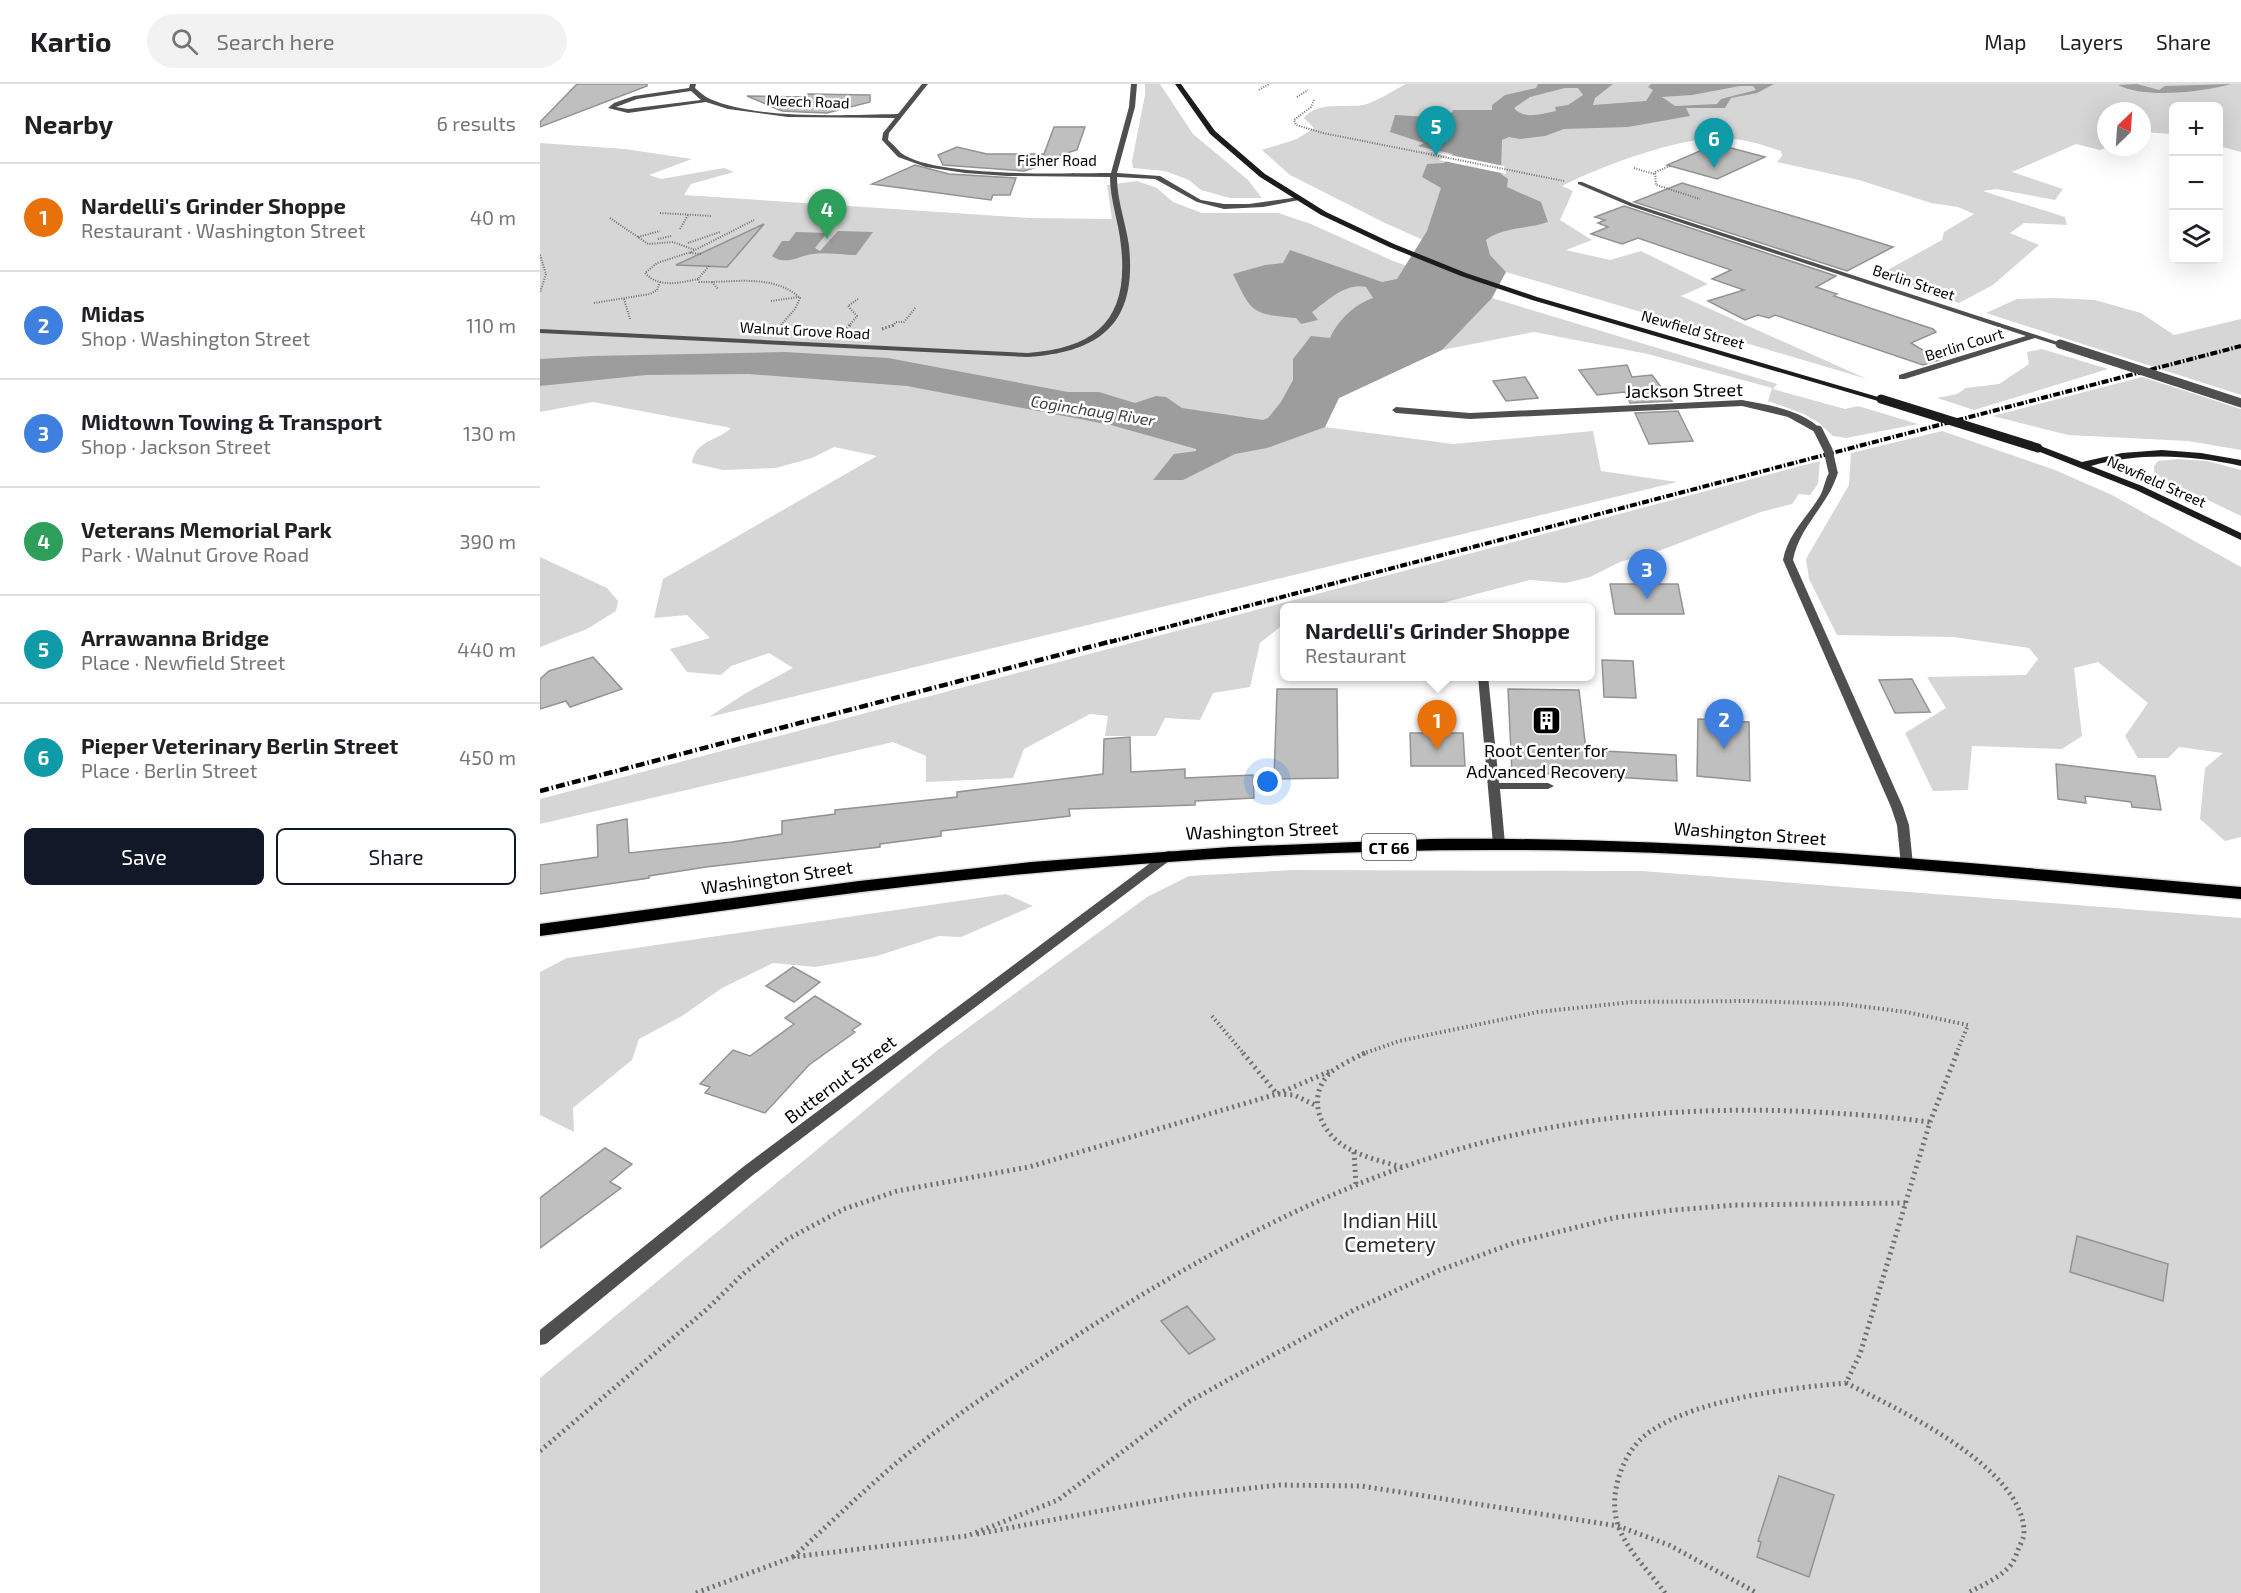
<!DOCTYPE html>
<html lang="en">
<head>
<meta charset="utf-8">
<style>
	:root { --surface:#fff; --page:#f2f2f2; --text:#202124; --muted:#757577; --line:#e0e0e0; --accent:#111827 }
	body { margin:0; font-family:"Exo 2",sans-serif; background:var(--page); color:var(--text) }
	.controls { position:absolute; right:18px; top:18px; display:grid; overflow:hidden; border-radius:9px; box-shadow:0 6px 24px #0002 }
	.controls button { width:54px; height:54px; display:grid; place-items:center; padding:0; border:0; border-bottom:2px solid var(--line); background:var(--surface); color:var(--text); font:30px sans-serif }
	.compass { position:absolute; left:1557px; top:18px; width:54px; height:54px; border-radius:50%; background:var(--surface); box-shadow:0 6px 24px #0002; rotate:25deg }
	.you { position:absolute; left:728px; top:698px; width:21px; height:21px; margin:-15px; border:4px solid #fff; border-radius:50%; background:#1a73e8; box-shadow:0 0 0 9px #1a73e833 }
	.badge { display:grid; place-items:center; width:39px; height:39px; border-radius:50%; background:var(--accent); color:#fff; font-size:20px; font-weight:700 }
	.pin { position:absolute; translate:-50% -50px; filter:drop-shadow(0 2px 3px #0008) }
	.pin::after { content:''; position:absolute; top:32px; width:21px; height:18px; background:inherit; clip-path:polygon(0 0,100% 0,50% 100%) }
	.popup { position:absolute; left:740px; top:519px; width:315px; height:78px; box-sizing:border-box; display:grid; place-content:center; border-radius:9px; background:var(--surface); filter:drop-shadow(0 2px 4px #0005); font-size:20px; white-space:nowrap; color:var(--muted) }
	.popup b { font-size:22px; color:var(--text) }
	.popup::after { content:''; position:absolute; left:50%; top:100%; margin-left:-12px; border:12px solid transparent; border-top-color:var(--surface) }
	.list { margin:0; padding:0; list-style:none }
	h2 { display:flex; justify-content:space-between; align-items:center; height:78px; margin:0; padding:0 24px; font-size:26px }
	h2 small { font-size:20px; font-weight:400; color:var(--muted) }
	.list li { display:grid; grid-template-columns:39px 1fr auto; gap:18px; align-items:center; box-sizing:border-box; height:108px; padding:0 24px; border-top:2px solid var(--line) }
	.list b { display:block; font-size:22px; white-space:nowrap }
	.list p { margin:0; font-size:20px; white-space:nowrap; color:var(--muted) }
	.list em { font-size:20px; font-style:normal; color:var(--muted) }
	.actions { display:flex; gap:12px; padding:18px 24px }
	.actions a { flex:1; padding:14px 0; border:2px solid var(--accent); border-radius:9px; text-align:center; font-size:21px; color:var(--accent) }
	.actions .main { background:var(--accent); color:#fff }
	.icon { flex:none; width:33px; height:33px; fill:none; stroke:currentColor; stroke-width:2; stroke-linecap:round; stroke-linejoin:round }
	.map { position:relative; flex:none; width:1701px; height:1509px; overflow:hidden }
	header { display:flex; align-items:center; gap:36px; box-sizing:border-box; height:84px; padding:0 30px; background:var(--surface); border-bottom:2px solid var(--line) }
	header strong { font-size:28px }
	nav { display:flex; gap:33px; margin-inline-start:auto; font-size:21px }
	.search { width:420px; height:54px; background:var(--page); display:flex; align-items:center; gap:15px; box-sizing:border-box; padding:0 21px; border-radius:33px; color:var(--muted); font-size:22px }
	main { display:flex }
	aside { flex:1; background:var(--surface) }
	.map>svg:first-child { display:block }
</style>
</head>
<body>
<header>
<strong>Kartio</strong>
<div class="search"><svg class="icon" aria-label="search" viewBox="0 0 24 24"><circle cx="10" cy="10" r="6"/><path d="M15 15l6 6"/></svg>Search here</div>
<nav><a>Map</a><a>Layers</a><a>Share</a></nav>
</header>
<main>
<aside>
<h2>Nearby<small>6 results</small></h2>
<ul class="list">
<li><span class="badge" style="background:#e8710a">1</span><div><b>Nardelli's Grinder Shoppe</b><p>Restaurant · Washington Street</p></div><em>40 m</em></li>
<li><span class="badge" style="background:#3f7fe0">2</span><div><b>Midas</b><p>Shop · Washington Street</p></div><em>110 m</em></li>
<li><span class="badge" style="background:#3f7fe0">3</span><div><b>Midtown Towing &amp; Transport</b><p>Shop · Jackson Street</p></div><em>130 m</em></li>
<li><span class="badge" style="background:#2e9e5b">4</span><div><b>Veterans Memorial Park</b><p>Park · Walnut Grove Road</p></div><em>390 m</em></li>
<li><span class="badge" style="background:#0f9aa8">5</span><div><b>Arrawanna Bridge</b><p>Place · Newfield Street</p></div><em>440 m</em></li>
<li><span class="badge" style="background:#0f9aa8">6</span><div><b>Pieper Veterinary Berlin Street</b><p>Place · Berlin Street</p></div><em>450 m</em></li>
</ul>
<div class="actions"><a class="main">Save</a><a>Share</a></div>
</aside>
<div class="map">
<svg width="1701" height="1509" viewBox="0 0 1701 1509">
	<rect width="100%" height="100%" fill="#fff"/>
	<path fill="#d6d6d6" d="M605,0H620L653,50L708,96L722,114H690L661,106L649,96L625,87L593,84L592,77L605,11Z
		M866,0H1701V68L1679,62L1678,22H1634L1633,50L1602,48V27H1566L1567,63L1560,66L1536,60L1472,88L1523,105L1515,116L1456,105L1443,107L1525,133L1527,141L1484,139L1470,149L1499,161L1453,201L1419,219L1335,193L1402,156L1404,148L1434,130L1418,123L1391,119L1319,96L1237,78L1242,72L1241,67C1223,61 1202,54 1182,54C1139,53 1061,82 1022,102L1033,107L1020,136L1052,156L1026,166L1070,176L1101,167L1168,200L1141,212L1327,295L966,188L915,170L845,139L750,91L722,66L757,55L774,44L764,34C777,17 804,24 823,21C837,18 853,6 866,0Z
		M0,59L85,65L152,75L109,91L121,95L184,84L194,88L151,100L144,111L490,134L572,135L567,101L597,97L617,104L633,118L662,129H738L771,140L851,176L952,214L1237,300L1233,305L1305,325L1318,322L1378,340L1306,354L1293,352L1279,339L1264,330L1228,317L1232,304L1108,270L994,248L902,266L799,314L785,343L913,360L1053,347L1061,387L1137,398L169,633L206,609L253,584L229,569L191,582L181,591L147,588L130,565L170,554L147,531L114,534L123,495L337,372L294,363L272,374L236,384L183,386L152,379C155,356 178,357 191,344L53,318L0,328Z
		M1515,214L1555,216L1601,229L1634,251L1701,235V311L1446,229L1477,215Z
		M1502,265L1568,285L1434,326L1397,314L1417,310L1426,304L1459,300L1489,280L1487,268Z
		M1602,293L1701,325V366L1648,357L1528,351L1453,332Z
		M1402,347L1515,386L1572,411L1701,483V753L1685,757L1660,735L1665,684L1683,669L1639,663L1628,674H1598L1585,652L1608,619L1558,578L1534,584L1542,652L1522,665L1432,662L1428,706L1393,707L1365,649L1406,624L1387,593L1486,591L1498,575L1489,564L1414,553L1297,551L1269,495L1266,475L1309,401L1311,369Z
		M1637,375L1667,377L1701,386V432L1614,390V382L1618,377Z
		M1280,377L1278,400L1270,411L1259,410L1252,420L1221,428L1124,465L1080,478L1050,493L1026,499L990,496L887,523L744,524V540L720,559L710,603L673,609L660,636L625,634L616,652H565L568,632L550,630L484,665L473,694L386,698V672L353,658L0,740V715Z
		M0,473L67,504L78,517L76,527L47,545L0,563Z
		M752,786L1102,787L1701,834V1509H0V1294L399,965L607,813L649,792Z
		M466,810L493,822L421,853L399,852L337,872L275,883L233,879L182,904L142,932L99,955L92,976L33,1024L34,1048L0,1031V888L27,874Z"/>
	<path fill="#9d9d9d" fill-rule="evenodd" d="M998,0H1073L1055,14L1053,21L1106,17L1113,6L1108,3L1111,0H1234L1217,9L1191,14L1185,24H1146L1150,32L1088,43L1024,45L1005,52L980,55L969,53L962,56L961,90L968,95L967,103L1001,118L1008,138C988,145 962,143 946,156L950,171L966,188L952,214L902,266L799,314L785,343L727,364L695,370L643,396H613L634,370L656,367V365L571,341L367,302L208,290L106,291L0,302V275L52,272L245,268L348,274L528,308H559L595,319L616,312L626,313L642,324L723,336L728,334L741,318L753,296V275L771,252L790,254C798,236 815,220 833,214L826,203C806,198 787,217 772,228L778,236L761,240L756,234C711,230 712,229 693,190L725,181L743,179L750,166L842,198L857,195L887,147L901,104L882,93L887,80L904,79L913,70L878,62L884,59L850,48L855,31L908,34L913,26H952V21L965,11L996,4ZM1200,2H1213L1216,6L1181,15L1177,20L1135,22L1122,13L1152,11ZM1025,4H1038L1043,11L1028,21L1015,23L1016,27C1001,30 984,36 974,24L990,13Z
		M1597,0L1619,6L1625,2L1691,0C1661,8 1606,15 1578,1Z
		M298,147L333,148L316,171C302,171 286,168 273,170C258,172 246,182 232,172L242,157H249L256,148L287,149L275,164L280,167Z"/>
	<path fill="#fff" d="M876,64L964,82L966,90L899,76L907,72Z"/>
	<path fill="#bfbfbf" stroke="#939393" stroke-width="1.5" d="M37,0H107V2L0,43V38Z
		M268,10L330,11V18L287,29L262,28L242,27L207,12L265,13Z
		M514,43H545L537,66L520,71L521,76L484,87L403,81L398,71L417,63L447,70H504Z
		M1176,60L1225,73L1177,95L1127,81Z
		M375,81L409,90L476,94L470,111H453L451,116L332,100Z
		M1142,99L1276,139L1353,163L1307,187L1094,118Z
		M1084,122L1296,192L1276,203L1297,210L1294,212L1393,245L1396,248L1371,259L1399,276L1383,281L1235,231L1229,234L1218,231L1205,236L1168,217L1204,206L1172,195L1191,186L1098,154L1082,160L1051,150L1068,143L1058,139L1065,136L1055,133Z
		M224,140L187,183L136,181Z
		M1087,281L1092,293L1112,291L1132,317L1090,319L1085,308L1057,311L1039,286Z
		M985,293L998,314L966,317L953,297Z
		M1138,327L1153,357L1109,360L1095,329Z
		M1070,500H1138L1144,530H1075Z
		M53,573L82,605L30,623L26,617L0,625V595L9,587Z
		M1062,576L1093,577L1096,614L1064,613Z
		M1372,595L1390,628L1355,629L1339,596Z
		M737,605H797L798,694L734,695Z
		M968,605L1039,606L1046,666L1136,671L1137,697L1075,693L1076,691L972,689Z
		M1158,635L1209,638L1210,697L1157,692Z
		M870,649H923L925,682H871Z
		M590,653L591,688L645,685V694L713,691L714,714L655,717V721L529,725L530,732L401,747V752L340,760V763L166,783L109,792V794L0,810V781L58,773L57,741L87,735L89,769L192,758L242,750V737L295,730V726L417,713V708L563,690L564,655Z
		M1516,680L1615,692L1621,726L1592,723L1591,718L1545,712L1546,719L1518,715Z
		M253,883L280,898L254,918L226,902Z
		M275,912L321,940L312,946L315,948L269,981L225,1029L165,1009L170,1003L160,1000L193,966L210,972L254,940L245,934Z
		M65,1064L92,1080L70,1098L81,1104L0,1164V1114Z
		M1537,1152L1628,1180L1623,1217L1530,1188Z
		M647,1222L675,1255L649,1270L621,1237Z
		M1239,1392L1294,1411L1269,1493L1217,1473L1221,1458L1218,1457Z"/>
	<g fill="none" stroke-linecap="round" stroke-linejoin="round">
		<defs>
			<path id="highway" d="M890,755C1161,752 1431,779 1701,803V815C1453,793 1205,765 956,766C779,766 602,777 425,796C283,811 142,833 0,852V840L319,797L491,778L690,763Z"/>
		</defs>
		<use href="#highway" stroke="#dbdbdb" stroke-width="3"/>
		<path stroke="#717171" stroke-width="2" stroke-dasharray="1 1.5" stroke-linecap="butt" d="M719,6L729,0
			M757,13L768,6
			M774,16L771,23L754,36L756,41L783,49L1024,97
			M1130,82L1115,88L1116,101L1160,115
			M1094,84L1114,90
			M120,129L172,132
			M70,134L108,160L133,158L155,166
			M140,145L148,131
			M98,153L120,147
			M118,155L131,152
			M148,159L180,148
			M150,169L162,170
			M0,171L6,190L0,209
			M169,182L158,195L159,198C193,199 233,189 260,214L255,225L240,242
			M158,195C140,199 118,204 105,189L117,179L151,168L214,136
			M172,198L178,205
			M84,215L90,235
			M231,217L259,213
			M54,219L110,210L117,206L120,198
			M309,242L317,232L308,222L318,215
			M353,242L356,238H364L376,223"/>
		<path stroke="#717171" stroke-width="3" stroke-dasharray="1.5 2" stroke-linecap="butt" d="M307,245L310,241
			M342,245L354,241"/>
		<path stroke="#717171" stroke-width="4" stroke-dasharray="1.5 3" stroke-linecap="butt" d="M672,932L704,970
			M822,970L859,957L998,928L1092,918L1208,917L1303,920L1366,928L1428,941L1416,970"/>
		<path stroke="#717171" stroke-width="5" stroke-dasharray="2 4" stroke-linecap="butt" d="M703,969L737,1010L793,986
			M825,969C813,975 799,981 789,990C767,1013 779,1046 804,1062C822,1073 844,1078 865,1084
			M814,1068L816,1101
			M1306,1299C1356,1324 1485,1384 1484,1449C1484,1454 1480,1461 1478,1466C1476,1471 1474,1477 1470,1482C1459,1494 1443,1501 1428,1509
			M0,1367L167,1225L203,1190L246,1156L304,1125L357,1107L489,1083L737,1010L754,1011L775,1021
			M437,1450L645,1411L740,1401L821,1402L1078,1442L1129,1461L1217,1509
			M253,1473C294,1436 333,1397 376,1363C424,1325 476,1291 527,1258C665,1168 812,1087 974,1051C1111,1020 1251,1021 1390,1038
			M156,1509L253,1473L427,1452L518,1416L650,1317L814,1226L900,1186L974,1159L1073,1134L1134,1126L1195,1121L1365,1119
			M1125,1509C1110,1488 1086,1466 1078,1441C1073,1426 1074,1410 1078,1396C1083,1377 1094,1358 1111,1347C1158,1315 1249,1304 1306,1299L1320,1270L1390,1038L1417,969"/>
		<path fill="#4f4f4f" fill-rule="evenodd" d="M938,592H948L959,699H1008L1014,702L1008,705H960L965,760L959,764L953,760Z"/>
		<path fill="#4f4f4f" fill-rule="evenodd" d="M150,0H156L155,4C160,8 165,13 170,15C218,36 305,31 358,30L382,0H388L349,49L348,56C353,60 357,65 361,69C395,94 525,89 571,89L589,23L591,0H597L595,23L577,89L620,92L661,116L684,120H709L760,113L764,115L723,123L684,125L657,118L615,95L577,93C577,117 586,139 589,162C597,239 561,268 488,273L0,249V245L488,269C558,264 589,234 581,162C579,139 570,116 570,93L467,92L425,89L386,83L358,73L342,56L343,49L355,34L248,33L188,25L166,18L88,29L68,24L74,19L94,12L149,4ZM151,7L161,16L88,25L76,23L97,15Z
			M1038,98H1042L1094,120L1524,260L1520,262L1495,254L1365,295H1359V291L1486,252L1090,122L1038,100Z
			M1202,316C1229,321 1262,326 1282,346L1278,349L1275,348L1248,333L1202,322L930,335L856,329L852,326L856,323L930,329Z
			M1293,385L1298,388C1289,421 1259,442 1253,476L1363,723L1369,741L1373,781L1367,785L1361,781L1357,741L1351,723L1243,476C1248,449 1268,433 1281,410C1285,402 1286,389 1293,385Z
			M629,767L633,768L635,771L633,774L213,1091L6,1260L0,1261V1246L203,1083L625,768Z"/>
		<path fill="#1c1c1c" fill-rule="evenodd" d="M635,0H641L675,47L725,90L786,128L854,160L926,189L997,213L1345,315L1338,317L992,216L921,192L849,163L781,131L720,93L670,50Z
			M1498,361L1542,378L1582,369L1622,366L1661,369L1701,376V382C1650,371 1601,368 1551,382L1602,402L1701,449V456L1596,406L1495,366V362Z"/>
		<use href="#highway" fill="#000" fill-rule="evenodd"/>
		<path stroke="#000" stroke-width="4" stroke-dasharray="7 2 1.5 2" stroke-linecap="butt" d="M570,558L1701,262"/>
		<path stroke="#000" stroke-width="4.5" stroke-dasharray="9 3 1.5 3" stroke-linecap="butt" d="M0,707L576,556"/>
		<path stroke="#4f4f4f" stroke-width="9" d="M1520,260L1701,319
			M1278,346L1288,366L1293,388"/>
		<path stroke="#1c1c1c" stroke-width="9" d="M1341,315L1498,364"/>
	</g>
	<defs>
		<symbol id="building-square" viewBox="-11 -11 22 22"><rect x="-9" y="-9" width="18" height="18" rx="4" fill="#000" stroke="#fff"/><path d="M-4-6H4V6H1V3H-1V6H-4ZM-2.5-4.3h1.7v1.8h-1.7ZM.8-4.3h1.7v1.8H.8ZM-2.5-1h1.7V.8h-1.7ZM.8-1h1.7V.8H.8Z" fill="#fff"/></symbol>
	</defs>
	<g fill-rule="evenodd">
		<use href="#building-square" x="990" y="620" width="33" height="33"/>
	</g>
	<g text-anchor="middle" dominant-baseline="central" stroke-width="5" stroke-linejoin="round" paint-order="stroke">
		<g font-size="15" fill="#000" stroke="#fff">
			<text transform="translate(268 17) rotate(2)">Meech Road</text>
			<text x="517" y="76">Fisher Road</text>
			<text transform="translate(1374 198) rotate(18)">Berlin Street</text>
			<text transform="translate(1153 245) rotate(16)">Newfield Street</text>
			<text transform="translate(265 246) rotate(3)">Walnut Grove Road</text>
			<text transform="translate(1424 260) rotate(-17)">Berlin Court</text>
			<text transform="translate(1617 397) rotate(24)">Newfield Street</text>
		</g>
		<g font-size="16" font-style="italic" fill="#3e3e3e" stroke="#fff">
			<text transform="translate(553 326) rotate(9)">Coginchaug River</text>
		</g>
		<rect fill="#fff" stroke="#4c4c4c" stroke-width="1.5" x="822" y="750" width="54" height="26" rx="4.5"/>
		<g font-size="16" font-weight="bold" fill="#000">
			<text x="849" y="763">CT 66</text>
		</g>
		<g font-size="18" fill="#000" stroke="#fff">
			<text transform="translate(1144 306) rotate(-1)">Jackson Street</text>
			<text transform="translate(722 746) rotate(-2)">Washington Street</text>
			<text transform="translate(1210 749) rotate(4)">Washington Street</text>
			<text transform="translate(237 793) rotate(-8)">Washington Street</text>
			<text transform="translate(300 995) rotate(-37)">Butternut Street</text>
		</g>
		<g font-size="18" fill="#000" stroke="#fff">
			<text x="1006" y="666">Root Center for<tspan x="1006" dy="21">Advanced Recovery</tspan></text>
		</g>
		<g font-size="21" fill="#2d2d2d" stroke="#fff">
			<text x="850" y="1135">Indian Hill<tspan x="850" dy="24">Cemetery</tspan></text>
		</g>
	</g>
</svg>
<div class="controls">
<button>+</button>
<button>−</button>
<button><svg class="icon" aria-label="layers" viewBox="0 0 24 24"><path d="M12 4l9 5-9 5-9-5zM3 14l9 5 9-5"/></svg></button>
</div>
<svg class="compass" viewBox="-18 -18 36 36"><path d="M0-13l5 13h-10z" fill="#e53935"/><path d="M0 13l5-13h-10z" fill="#757577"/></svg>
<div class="you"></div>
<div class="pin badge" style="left:897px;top:666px;background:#e8710a">1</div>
<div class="popup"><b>Nardelli's Grinder Shoppe</b>Restaurant</div>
<div class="pin badge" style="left:1184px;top:665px;background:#3f7fe0">2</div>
<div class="pin badge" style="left:1107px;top:515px;background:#3f7fe0">3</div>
<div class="pin badge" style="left:287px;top:155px;background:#2e9e5b">4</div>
<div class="pin badge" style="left:896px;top:72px;background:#0f9aa8">5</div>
<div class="pin badge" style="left:1174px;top:84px;background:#0f9aa8">6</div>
</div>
</main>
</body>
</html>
